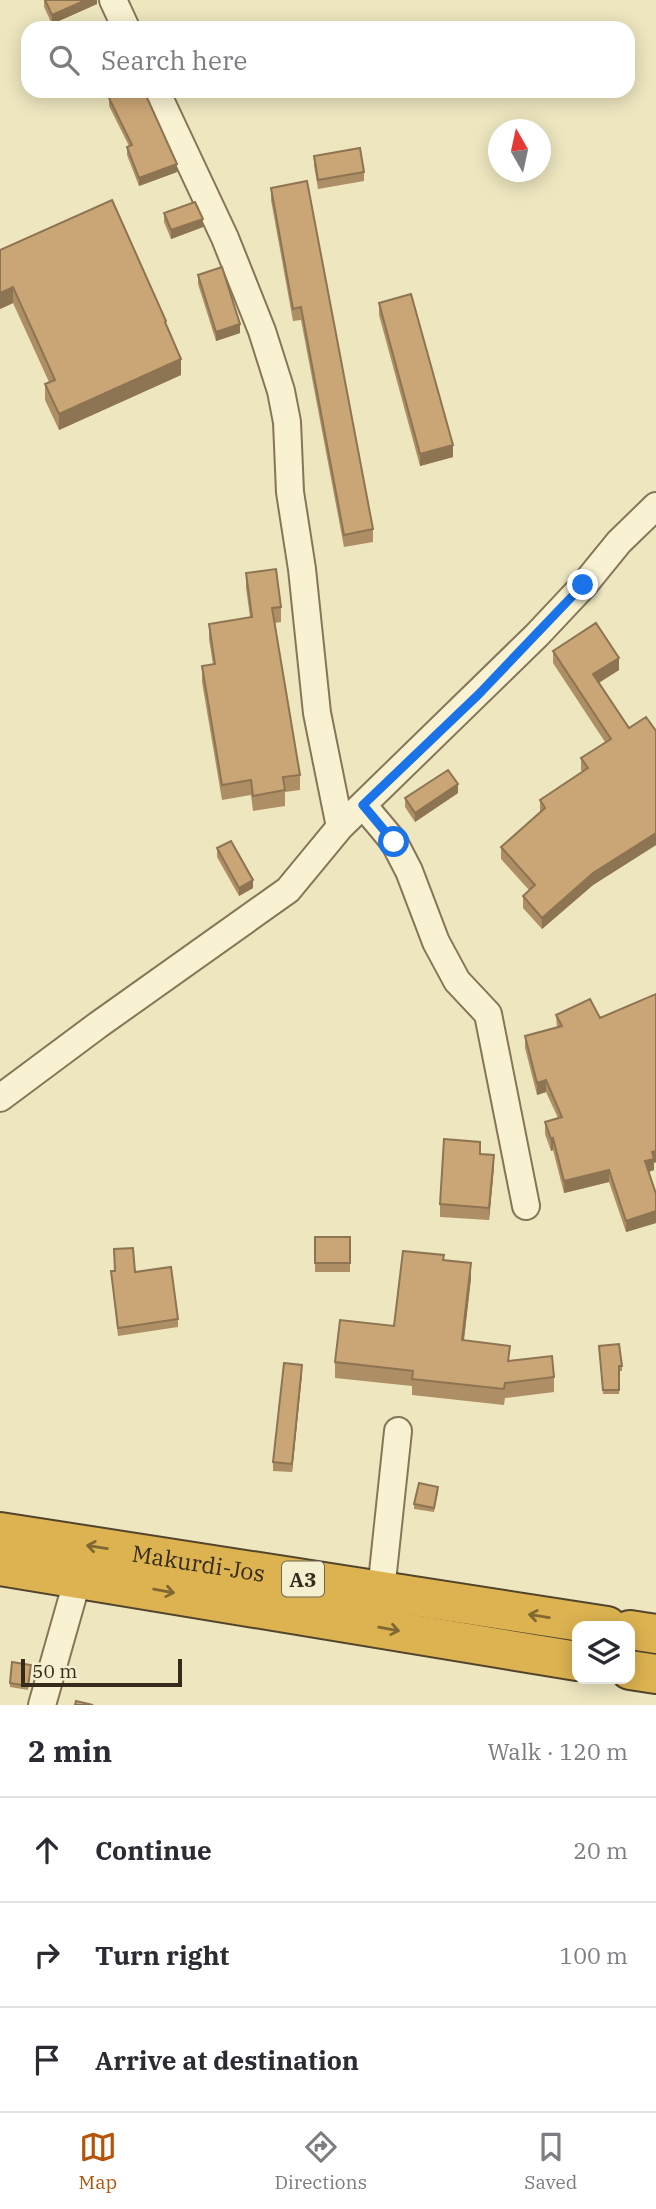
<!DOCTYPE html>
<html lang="en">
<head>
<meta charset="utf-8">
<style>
	:root { --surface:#fff; --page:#f2f2f3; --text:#2b2b33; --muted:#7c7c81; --line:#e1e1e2; --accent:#b45309 }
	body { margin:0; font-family:"IBM Plex Serif",serif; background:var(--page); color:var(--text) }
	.controls { position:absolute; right:21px; bottom:21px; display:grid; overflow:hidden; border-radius:14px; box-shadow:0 4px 18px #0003 }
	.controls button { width:63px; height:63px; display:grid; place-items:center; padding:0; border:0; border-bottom:2px solid var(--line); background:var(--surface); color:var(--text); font:35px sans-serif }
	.compass { position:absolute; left:488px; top:119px; width:63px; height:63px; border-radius:50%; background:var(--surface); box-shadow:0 4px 18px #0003; rotate:351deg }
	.scale { position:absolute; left:21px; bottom:18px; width:161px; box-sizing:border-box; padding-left:7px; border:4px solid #342b1c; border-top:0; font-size:19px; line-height:24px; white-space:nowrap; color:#342b1c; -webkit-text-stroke:5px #f4efce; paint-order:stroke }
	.stop { position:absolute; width:21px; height:21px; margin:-16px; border:5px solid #1a73e8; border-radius:50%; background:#fff }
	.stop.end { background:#1a73e8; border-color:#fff; box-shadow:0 2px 7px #0008 }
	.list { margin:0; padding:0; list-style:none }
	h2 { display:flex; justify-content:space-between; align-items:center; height:91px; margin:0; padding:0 28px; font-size:30px }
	h2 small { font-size:23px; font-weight:400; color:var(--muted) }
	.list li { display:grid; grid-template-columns:46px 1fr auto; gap:21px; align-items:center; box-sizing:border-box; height:105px; padding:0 28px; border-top:2px solid var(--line) }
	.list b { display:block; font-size:26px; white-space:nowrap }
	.list em { font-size:23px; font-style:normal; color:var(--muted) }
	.icon { flex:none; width:38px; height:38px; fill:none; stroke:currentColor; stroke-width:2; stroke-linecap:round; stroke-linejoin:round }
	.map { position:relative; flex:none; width:656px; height:1705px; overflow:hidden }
	.search { position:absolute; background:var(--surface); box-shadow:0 4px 18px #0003; left:21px; right:21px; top:21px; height:77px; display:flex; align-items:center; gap:18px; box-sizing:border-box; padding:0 24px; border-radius:21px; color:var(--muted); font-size:26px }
	.sheet { height:406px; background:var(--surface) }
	nav { display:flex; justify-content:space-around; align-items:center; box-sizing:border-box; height:98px; border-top:2px solid var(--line); background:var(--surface); font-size:19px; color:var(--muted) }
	nav a { display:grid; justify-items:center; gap:4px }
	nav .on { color:var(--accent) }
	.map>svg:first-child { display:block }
</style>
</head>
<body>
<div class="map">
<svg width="656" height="1705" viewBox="0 0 656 1705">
	<rect width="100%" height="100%" fill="#ede6bf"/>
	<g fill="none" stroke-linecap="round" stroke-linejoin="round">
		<defs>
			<path id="minor" d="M113,0L126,28
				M156,91L225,238L262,331L281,391L287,422L290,492L302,569L317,713L340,827
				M363,805L394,842L409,871L436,942L457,981L488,1014L526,1206
				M0,1098L98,1025L288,890L340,827L537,635L584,585L619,542L656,506
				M381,1591L398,1431
				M42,1705L78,1578"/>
			<g id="highway">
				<path id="s1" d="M0,1532L607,1626"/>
				<path d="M0,1566L577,1661"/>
				<path d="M630,1630L656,1634"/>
				<path d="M630,1670L656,1674"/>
			</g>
		</defs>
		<use href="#minor" stroke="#857658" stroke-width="30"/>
		<use href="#highway" stroke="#52442c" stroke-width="42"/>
		<use href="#minor" stroke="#f8f2d2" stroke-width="26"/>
		<use href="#highway" stroke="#dcb350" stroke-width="38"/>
	</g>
	<path fill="#ae8e65" d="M44,0H97V4L52,24L44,7Z
		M109,98L177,172L139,186L127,155V147L129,146L109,106Z
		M314,156L364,172V181L318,189L314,165Z
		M271,188L373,529V542L344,547L301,320L293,321L271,200Z
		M164,213L203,227L171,239L164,222Z
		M0,250L166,326L181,375L59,430L45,400V384L49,382L13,303L0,309Z
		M198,275L240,333L216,341L198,284Z
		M379,303L453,457L420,466L379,315Z
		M246,573L281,607V622L275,623L300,775V790L285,792V806L253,811L251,795L222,800L202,682V666L213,665L209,639V624L250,617L246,588Z
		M553,651L619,670L599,683L629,728L656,731V845L593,885L542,929L523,908V896L529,890L501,859V847L540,812V800L582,772L581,770V758L605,742L553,663Z
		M458,793L415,822L405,807V798Z
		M217,848L253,888L239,896L217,857Z
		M656,994V1162L654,1163V1170L649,1172L656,1194V1223L626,1232L609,1182L564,1193L553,1150L551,1151L545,1134V1122L558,1118L546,1092L537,1095L525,1048V1036L557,1028L556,1015L600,1018Z
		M480,1154L494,1167L489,1220L440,1217V1204Z
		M315,1237H350V1272H315Z
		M444,1260L471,1278L464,1340L510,1361L554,1377V1392L505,1398L504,1405L412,1395V1386L335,1378V1362L394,1326Z
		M111,1271L135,1272L178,1319V1327L118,1336Z
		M599,1350L622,1366V1371H619V1394H603Z
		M302,1374L292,1472L273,1471V1462Z
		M438,1492L434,1512L414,1509V1504Z
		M31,1670L28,1690L10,1687V1683Z"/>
	<path fill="#8d7452" d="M86,0H97V4L52,24V15Z
		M177,164V172L139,186V178Z
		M203,219V227L171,239V230Z
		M13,287V303L0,309V293Z
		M240,324V333L216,341V332Z
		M181,359V375L59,430V414Z
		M453,445V457L420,466V454Z
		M619,658V670L593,686V674Z
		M458,784V793L415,822V813Z
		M656,833V845L593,885L542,929V918L593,873Z
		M253,880V888L239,896V888Z
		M546,1080V1092L537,1095V1083Z
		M553,1138V1150L551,1151V1139Z
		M656,1151V1162L654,1163V1170L645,1173V1161L652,1152Z
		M494,1155V1167L489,1220V1208Z
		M609,1170V1182L564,1193V1181Z
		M656,1211V1223L626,1232V1221Z
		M471,1263V1278L462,1356V1340Z
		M302,1365V1374L292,1472V1464Z"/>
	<path fill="#caa575" stroke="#8d7452" stroke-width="2" d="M45,0H86L52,15Z
		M122,91H144L177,164L139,178L127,147L132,145L109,98Z
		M360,148L364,172L318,180L314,156Z
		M307,181L373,529L344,535L301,307L293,309L271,188Z
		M112,200L166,321L165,322L181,359L59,414L45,384L55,380L13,287L0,293V250Z
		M195,202L203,219L171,230L164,213Z
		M222,267L240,324L216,332L198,275Z
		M411,294L453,445L420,454L379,303Z
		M276,569L281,607L272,608L300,775L283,777L285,790L253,796L251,780L222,785L202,666L215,664L209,624L252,617L246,573Z
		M596,623L619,658L593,674L629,728L646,717L656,731V833L593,873L542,918L523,896L535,885L501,847L545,808L540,800L588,768L581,758L611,739L553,651Z
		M448,770L458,784L415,813L405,798Z
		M231,841L253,880L239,888L217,848Z
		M656,994V1151L652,1152L654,1159L645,1161L656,1194V1211L626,1221L609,1170L564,1181L553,1138L551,1139L545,1122L562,1117L546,1080L537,1083L525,1036L562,1026L556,1015L590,999L600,1018Z
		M444,1139L480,1142V1154L494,1155L489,1208L440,1204Z
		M315,1237H350V1263H315Z
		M133,1248L135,1272L171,1267L178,1319L118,1328L111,1271H115L114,1249Z
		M403,1251L444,1255L443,1260L471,1263L462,1340L510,1346L508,1361L552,1356L554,1377L505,1383L504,1389L412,1379L413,1371L335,1362L340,1320L394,1326Z
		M619,1344L622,1366H619V1390H603L599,1346Z
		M284,1363L302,1365L292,1464L273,1462Z
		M419,1483L438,1487L434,1508L414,1504Z
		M12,1662L31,1665L28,1686L10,1683Z
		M76,1701L93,1705H75Z"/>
	<defs><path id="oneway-shaft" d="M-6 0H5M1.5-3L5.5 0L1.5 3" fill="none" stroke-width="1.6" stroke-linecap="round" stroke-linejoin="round" transform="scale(1.75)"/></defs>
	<g stroke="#806833">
		<use href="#oneway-shaft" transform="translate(97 1547) rotate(-171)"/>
		<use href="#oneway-shaft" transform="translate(164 1591) rotate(10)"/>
		<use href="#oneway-shaft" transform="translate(539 1616) rotate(-171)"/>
		<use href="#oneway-shaft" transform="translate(389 1629) rotate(10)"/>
	</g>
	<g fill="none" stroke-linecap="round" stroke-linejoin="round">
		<path stroke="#1a73e8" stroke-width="9" d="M394,842L363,805L479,694L583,585"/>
	</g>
	<g text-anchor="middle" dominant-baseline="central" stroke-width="5" stroke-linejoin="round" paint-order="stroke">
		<rect fill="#f4efce" stroke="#6e6651" stroke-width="2" x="282" y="1561.5" width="42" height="35" rx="5"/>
		<g font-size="21" font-weight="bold" fill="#342b1c">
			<text x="303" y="1579">A3</text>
		</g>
		<g font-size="23" fill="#342b1c" stroke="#f4efce">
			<text stroke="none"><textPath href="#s1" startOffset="201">Makurdi-Jos</textPath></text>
		</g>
	</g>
</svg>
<div class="controls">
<button><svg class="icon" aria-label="layers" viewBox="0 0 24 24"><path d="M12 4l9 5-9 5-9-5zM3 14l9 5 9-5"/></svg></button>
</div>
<svg class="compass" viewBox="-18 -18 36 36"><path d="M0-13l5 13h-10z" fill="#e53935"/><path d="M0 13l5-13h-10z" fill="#7c7c81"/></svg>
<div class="scale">50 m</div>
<div class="stop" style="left:394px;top:842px"></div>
<div class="stop end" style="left:583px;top:585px"></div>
<div class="search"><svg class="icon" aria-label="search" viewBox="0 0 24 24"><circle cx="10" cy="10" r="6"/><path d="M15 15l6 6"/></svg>Search here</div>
</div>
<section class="sheet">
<h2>2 min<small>Walk · 120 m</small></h2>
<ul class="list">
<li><svg class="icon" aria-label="ahead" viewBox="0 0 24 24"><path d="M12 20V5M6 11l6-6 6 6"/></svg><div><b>Continue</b></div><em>20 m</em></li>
<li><svg class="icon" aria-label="right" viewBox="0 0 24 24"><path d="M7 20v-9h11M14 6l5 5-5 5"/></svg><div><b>Turn right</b></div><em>100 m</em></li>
<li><svg class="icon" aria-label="arrive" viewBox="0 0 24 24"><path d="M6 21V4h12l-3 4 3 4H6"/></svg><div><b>Arrive at destination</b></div></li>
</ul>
</section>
<nav>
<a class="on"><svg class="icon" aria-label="map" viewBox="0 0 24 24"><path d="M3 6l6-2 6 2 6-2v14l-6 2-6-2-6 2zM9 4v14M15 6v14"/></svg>Map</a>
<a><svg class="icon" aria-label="directions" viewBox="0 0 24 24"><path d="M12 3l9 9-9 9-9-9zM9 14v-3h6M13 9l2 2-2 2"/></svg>Directions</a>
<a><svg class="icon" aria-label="saved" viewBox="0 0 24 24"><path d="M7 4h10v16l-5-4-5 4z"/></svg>Saved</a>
</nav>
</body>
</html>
